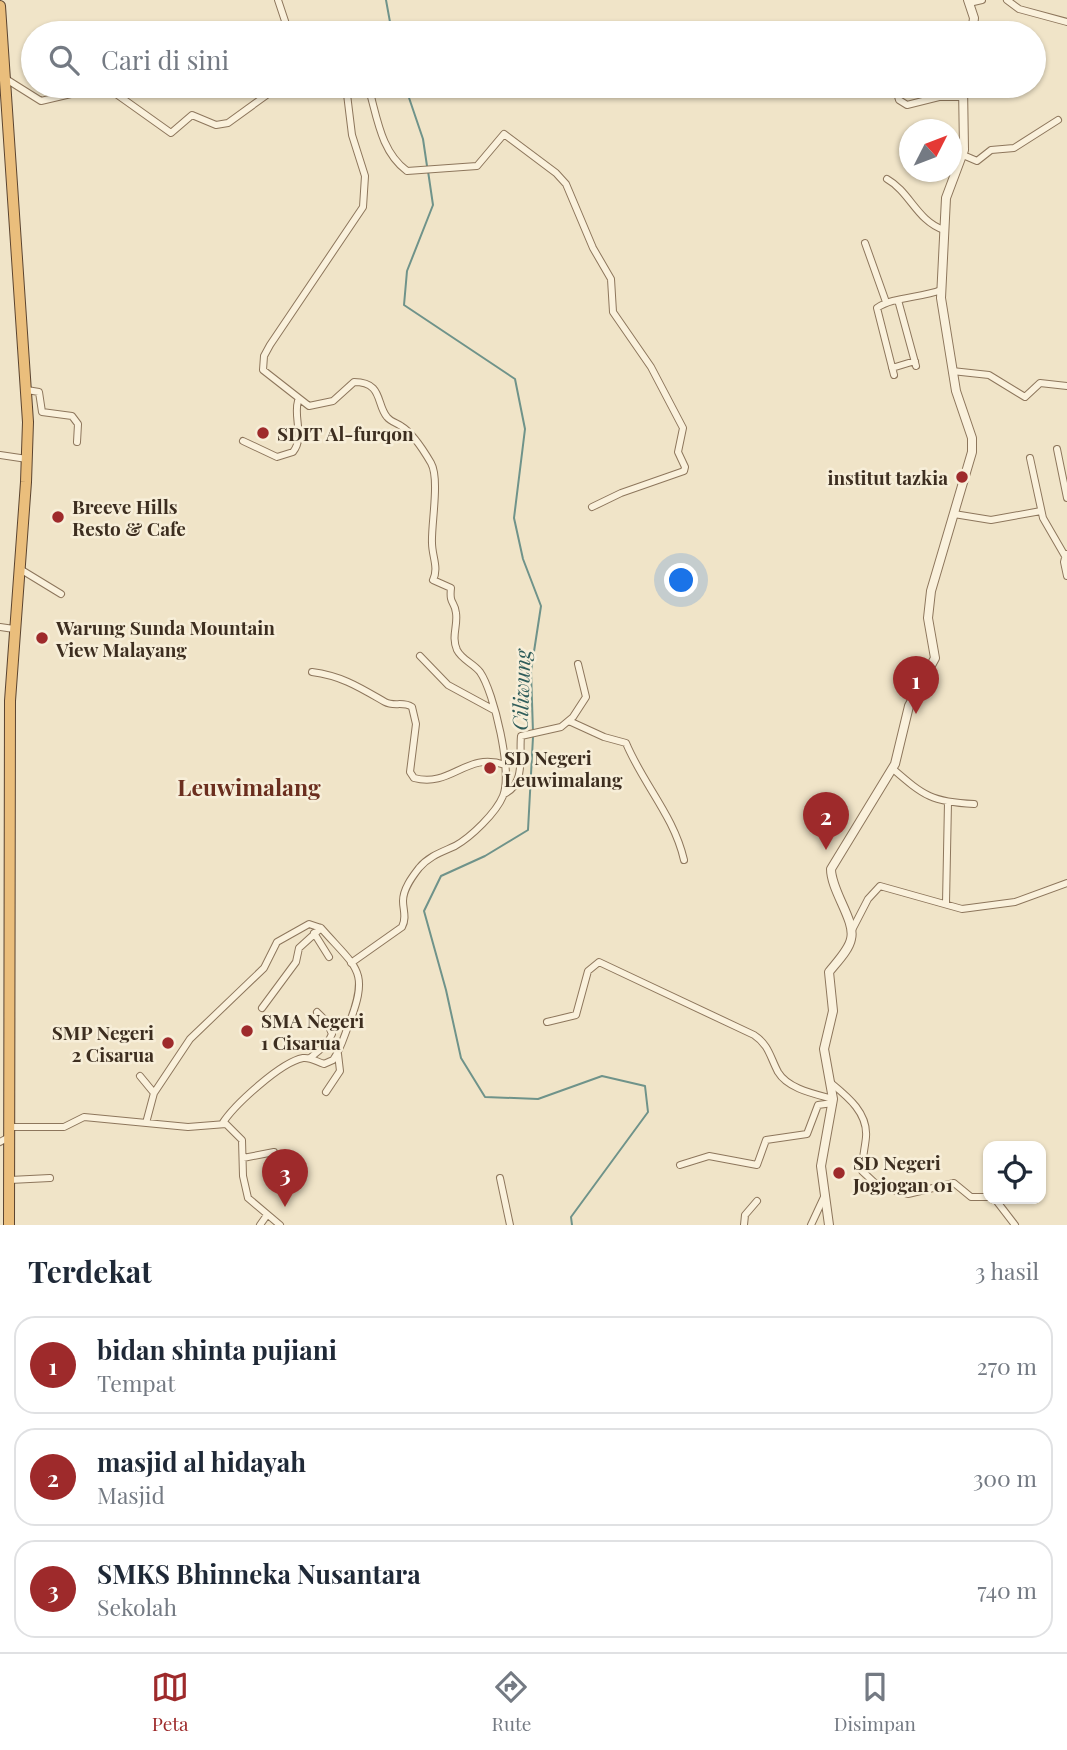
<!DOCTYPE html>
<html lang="id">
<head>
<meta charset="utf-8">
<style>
	:root { --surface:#fff; --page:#f2f2f3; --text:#1f2937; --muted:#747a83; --line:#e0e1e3; --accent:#9e2a2b }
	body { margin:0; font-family:"Playfair Display",serif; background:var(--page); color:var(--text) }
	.controls { position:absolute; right:21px; bottom:21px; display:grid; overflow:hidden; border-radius:14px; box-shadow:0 2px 5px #0004 }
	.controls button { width:63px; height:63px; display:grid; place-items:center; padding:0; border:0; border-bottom:2px solid var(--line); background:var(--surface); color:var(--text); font:35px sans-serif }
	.compass { position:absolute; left:899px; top:119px; width:63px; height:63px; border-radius:50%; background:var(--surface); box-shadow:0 2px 5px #0004; rotate:48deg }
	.you { position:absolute; left:682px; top:581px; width:24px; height:24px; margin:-18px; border:5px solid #fff; border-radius:50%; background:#1a73e8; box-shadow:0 0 0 10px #1a73e833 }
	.badge { display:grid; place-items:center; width:46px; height:46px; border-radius:50%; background:var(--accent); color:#fff; font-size:23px; font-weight:700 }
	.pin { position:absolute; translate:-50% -58px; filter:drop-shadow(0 2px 4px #0008) }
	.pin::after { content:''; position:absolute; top:37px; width:24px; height:21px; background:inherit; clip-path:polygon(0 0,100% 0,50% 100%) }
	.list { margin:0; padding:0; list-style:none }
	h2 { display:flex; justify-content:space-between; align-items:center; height:91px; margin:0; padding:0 28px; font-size:30px }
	h2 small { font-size:23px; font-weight:400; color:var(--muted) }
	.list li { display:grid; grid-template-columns:46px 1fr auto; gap:21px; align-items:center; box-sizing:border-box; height:98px; margin:0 14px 14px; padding:0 14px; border:2px solid var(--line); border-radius:21px }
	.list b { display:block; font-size:26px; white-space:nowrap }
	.list p { margin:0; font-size:23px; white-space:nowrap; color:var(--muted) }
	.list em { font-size:23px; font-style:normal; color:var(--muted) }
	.icon { flex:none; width:38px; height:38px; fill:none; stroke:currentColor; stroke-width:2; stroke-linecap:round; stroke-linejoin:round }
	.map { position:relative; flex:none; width:1067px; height:1225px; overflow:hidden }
	.search { position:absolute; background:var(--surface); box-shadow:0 2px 5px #0004; left:21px; right:21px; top:21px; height:77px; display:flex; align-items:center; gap:18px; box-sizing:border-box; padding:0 24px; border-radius:38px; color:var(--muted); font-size:26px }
	.sheet { height:427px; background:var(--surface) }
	nav { display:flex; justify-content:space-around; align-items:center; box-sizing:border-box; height:98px; border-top:2px solid var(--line); background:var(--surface); font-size:19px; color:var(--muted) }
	nav a { display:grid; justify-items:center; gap:4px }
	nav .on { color:var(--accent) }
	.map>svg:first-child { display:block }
</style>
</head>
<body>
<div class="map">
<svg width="1067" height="1225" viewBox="0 0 1067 1225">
	<rect width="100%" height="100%" fill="#f0e4c8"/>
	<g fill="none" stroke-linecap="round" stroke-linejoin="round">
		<path stroke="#6f938a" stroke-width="2" d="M386,0L392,33
			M405,86L423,139L427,166
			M428,171L433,205L407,271L404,305L515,379L525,429L514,518L523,559L541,606L531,671L533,732
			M533,737L528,830L485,856L441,876L424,911L446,990L461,1058L485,1097L538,1099L602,1076L645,1086L648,1112L571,1217L572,1225"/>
		<defs>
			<path id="minor" d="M278,0L289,33
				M1007,0L1019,9L1067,22
				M969,3L982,0
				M6,79L41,101L105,86L171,133L192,115L216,125L228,123L279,86
				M346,86L352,135L365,176L363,207L270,345L264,356L263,370L309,406L333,401L354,382C383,382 376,404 387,417C391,422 397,423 401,426C413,433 424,451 431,463C440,479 431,525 432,543C432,556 439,568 433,580L451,588C449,605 455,601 456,613C458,626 451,636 457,650C462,660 473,663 480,672C494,692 513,773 503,796C496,813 471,837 455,846C442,852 429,856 419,868C412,877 403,889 403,901C403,910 407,918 402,927L351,963
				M368,86C377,115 380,151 407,171L477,166L504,134L556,173L566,184L593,248L611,279L613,312L651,367L683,428L678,452L685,467L684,471L621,493L592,507
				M895,86L899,100L907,105L939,97H962
				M963,155L977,161L991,150L1014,148L1058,120
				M887,179C910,192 917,221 944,230
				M865,243L886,302
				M898,300L916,366
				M892,368L915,361
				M952,371L989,375L1025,397L1040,383L1067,386
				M894,375L877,308C892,297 921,298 941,290
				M27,390L39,392L42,412L72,416L78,424L77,442
				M243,441L277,457L293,452C305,437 293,417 298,401
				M1057,449L1067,498
				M0,455L27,459
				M1030,458L1043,518L1065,556
				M954,514L991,520L1041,511
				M1066,554L1064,562L1067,576
				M20,569L61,594
				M0,627L14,629
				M420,656L448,685L494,710
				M312,672C342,676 359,687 385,702C394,707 403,701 412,707L416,724L410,772L414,778C452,788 466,751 505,765
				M569,721L604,737L626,743C643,784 674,816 684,860
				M893,769C924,796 932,802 974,804
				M504,794C526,784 519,755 521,736L561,727L573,717L586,697L578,664
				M946,903L948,802
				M852,930L868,899L880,886L962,909L1015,902L1067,883
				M314,933L329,957
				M547,1022L576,1015L588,971L599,962L754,1035C769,1045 770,1057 778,1072C788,1089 815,1094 833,1099
				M310,1058L327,1044L332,1034L327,1022L317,1012
				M140,1076L154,1093L146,1123
				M831,1083C848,1097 868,1113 866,1137C865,1148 862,1159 862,1171L878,1186L908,1194L954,1183L971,1197H988
				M326,1092L340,1071L338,1054
				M154,1093L190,1039L264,968L277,942L309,924L321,928
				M222,1124C234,1105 281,1062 303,1058C311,1057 317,1062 324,1064L333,1060C341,1049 344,1036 349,1024C370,970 357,969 321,928L299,948L296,962L262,1008
				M9,1127H64L84,1117L188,1127L226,1124L242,1140L243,1176L248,1198L280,1225
				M0,1142L9,1137
				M243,1158L274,1152
				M680,1165L709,1156L757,1165L766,1140L807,1134L818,1105L833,1103
				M500,1178L510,1225
				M10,1180L50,1178
				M995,1199L1015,1225
				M260,1225L267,1215
				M744,1225L745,1215L757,1201
				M811,1225L824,1197"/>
			<path id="tertiary" d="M968,0L974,18L972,33
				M829,1225L821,1166L833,1099L824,1049L833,1011L829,972C836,963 849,950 851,939C856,921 831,891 831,869L895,764L909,706L935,658L928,618L931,591L972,452V438L956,391L941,298L946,198L964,150L963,86"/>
			<path id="trunk" d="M0,6L28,422L26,482L10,701L9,1225"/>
		</defs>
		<use href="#minor" stroke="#8d765c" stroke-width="8"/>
		<use href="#tertiary" stroke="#8d765c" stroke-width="10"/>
		<use href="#trunk" stroke="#5b4430" stroke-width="12"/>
		<use href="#minor" stroke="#faf1dc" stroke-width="6"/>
		<use href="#tertiary" stroke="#faf1dc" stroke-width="8"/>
		<use href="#trunk" stroke="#eabe7c" stroke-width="10"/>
	</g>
	<g fill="#9e2a2b" stroke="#f7eed8" stroke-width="2.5">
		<circle cx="263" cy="433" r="7"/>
		<circle cx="962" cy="477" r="7"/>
		<circle cx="58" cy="517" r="7"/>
		<circle cx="42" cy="638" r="7"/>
		<circle cx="490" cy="768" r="7"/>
		<circle cx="247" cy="1031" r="7"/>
		<circle cx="168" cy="1043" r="7"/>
		<circle cx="839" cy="1173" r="7"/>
	</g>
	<g text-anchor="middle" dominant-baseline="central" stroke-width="5" stroke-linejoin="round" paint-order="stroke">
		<g font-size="19" font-weight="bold" fill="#3d2e20" stroke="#f7eed8" text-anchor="start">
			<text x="277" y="433">SDIT Al-furqon</text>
			<text x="948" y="477" text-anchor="end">institut tazkia</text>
			<text x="72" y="506">Breeve Hills<tspan x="72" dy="22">Resto &amp; Cafe</tspan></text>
			<text x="56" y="627">Warung Sunda Mountain<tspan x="56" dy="22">View Malayang</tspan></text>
			<text x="504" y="757">SD Negeri<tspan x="504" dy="22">Leuwimalang</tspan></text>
			<text x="261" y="1020">SMA Negeri<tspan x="261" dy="22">1 Cisarua</tspan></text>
			<text x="154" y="1032" text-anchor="end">SMP Negeri<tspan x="154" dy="22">2 Cisarua</tspan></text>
			<text x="853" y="1162">SD Negeri<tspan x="853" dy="22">Jogjogan 01</tspan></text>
		</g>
		<g font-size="21" font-style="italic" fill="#2f5d5a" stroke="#f7eed8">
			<text transform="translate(520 690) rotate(-88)">Ciliwung</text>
		</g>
		<g font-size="23" font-weight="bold" fill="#6b2e1e" stroke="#f7eed8">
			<text x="249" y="786">Leuwimalang</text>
		</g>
	</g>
</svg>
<div class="controls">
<button><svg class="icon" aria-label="locate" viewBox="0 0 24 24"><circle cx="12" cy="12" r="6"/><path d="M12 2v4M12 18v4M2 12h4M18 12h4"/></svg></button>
</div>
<svg class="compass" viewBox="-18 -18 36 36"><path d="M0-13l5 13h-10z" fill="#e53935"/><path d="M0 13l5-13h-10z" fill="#747a83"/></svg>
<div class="you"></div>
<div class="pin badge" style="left:916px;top:714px">1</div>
<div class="pin badge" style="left:826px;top:850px">2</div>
<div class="pin badge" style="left:285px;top:1207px">3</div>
<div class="search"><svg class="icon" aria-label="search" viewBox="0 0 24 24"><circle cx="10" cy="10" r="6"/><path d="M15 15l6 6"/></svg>Cari di sini</div>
</div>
<section class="sheet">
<h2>Terdekat<small>3 hasil</small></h2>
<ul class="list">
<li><span class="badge">1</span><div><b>bidan shinta pujiani</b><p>Tempat</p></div><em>270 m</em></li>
<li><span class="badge">2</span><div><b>masjid al hidayah</b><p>Masjid</p></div><em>300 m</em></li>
<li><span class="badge">3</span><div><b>SMKS Bhinneka Nusantara</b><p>Sekolah</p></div><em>740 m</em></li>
</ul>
</section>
<nav>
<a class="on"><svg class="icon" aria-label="map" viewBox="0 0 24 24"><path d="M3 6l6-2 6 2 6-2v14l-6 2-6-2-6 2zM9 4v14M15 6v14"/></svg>Peta</a>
<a><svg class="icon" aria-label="directions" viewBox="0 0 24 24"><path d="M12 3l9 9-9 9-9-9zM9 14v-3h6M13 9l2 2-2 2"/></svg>Rute</a>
<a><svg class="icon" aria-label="saved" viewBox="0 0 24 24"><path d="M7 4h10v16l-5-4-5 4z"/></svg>Disimpan</a>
</nav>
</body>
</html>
